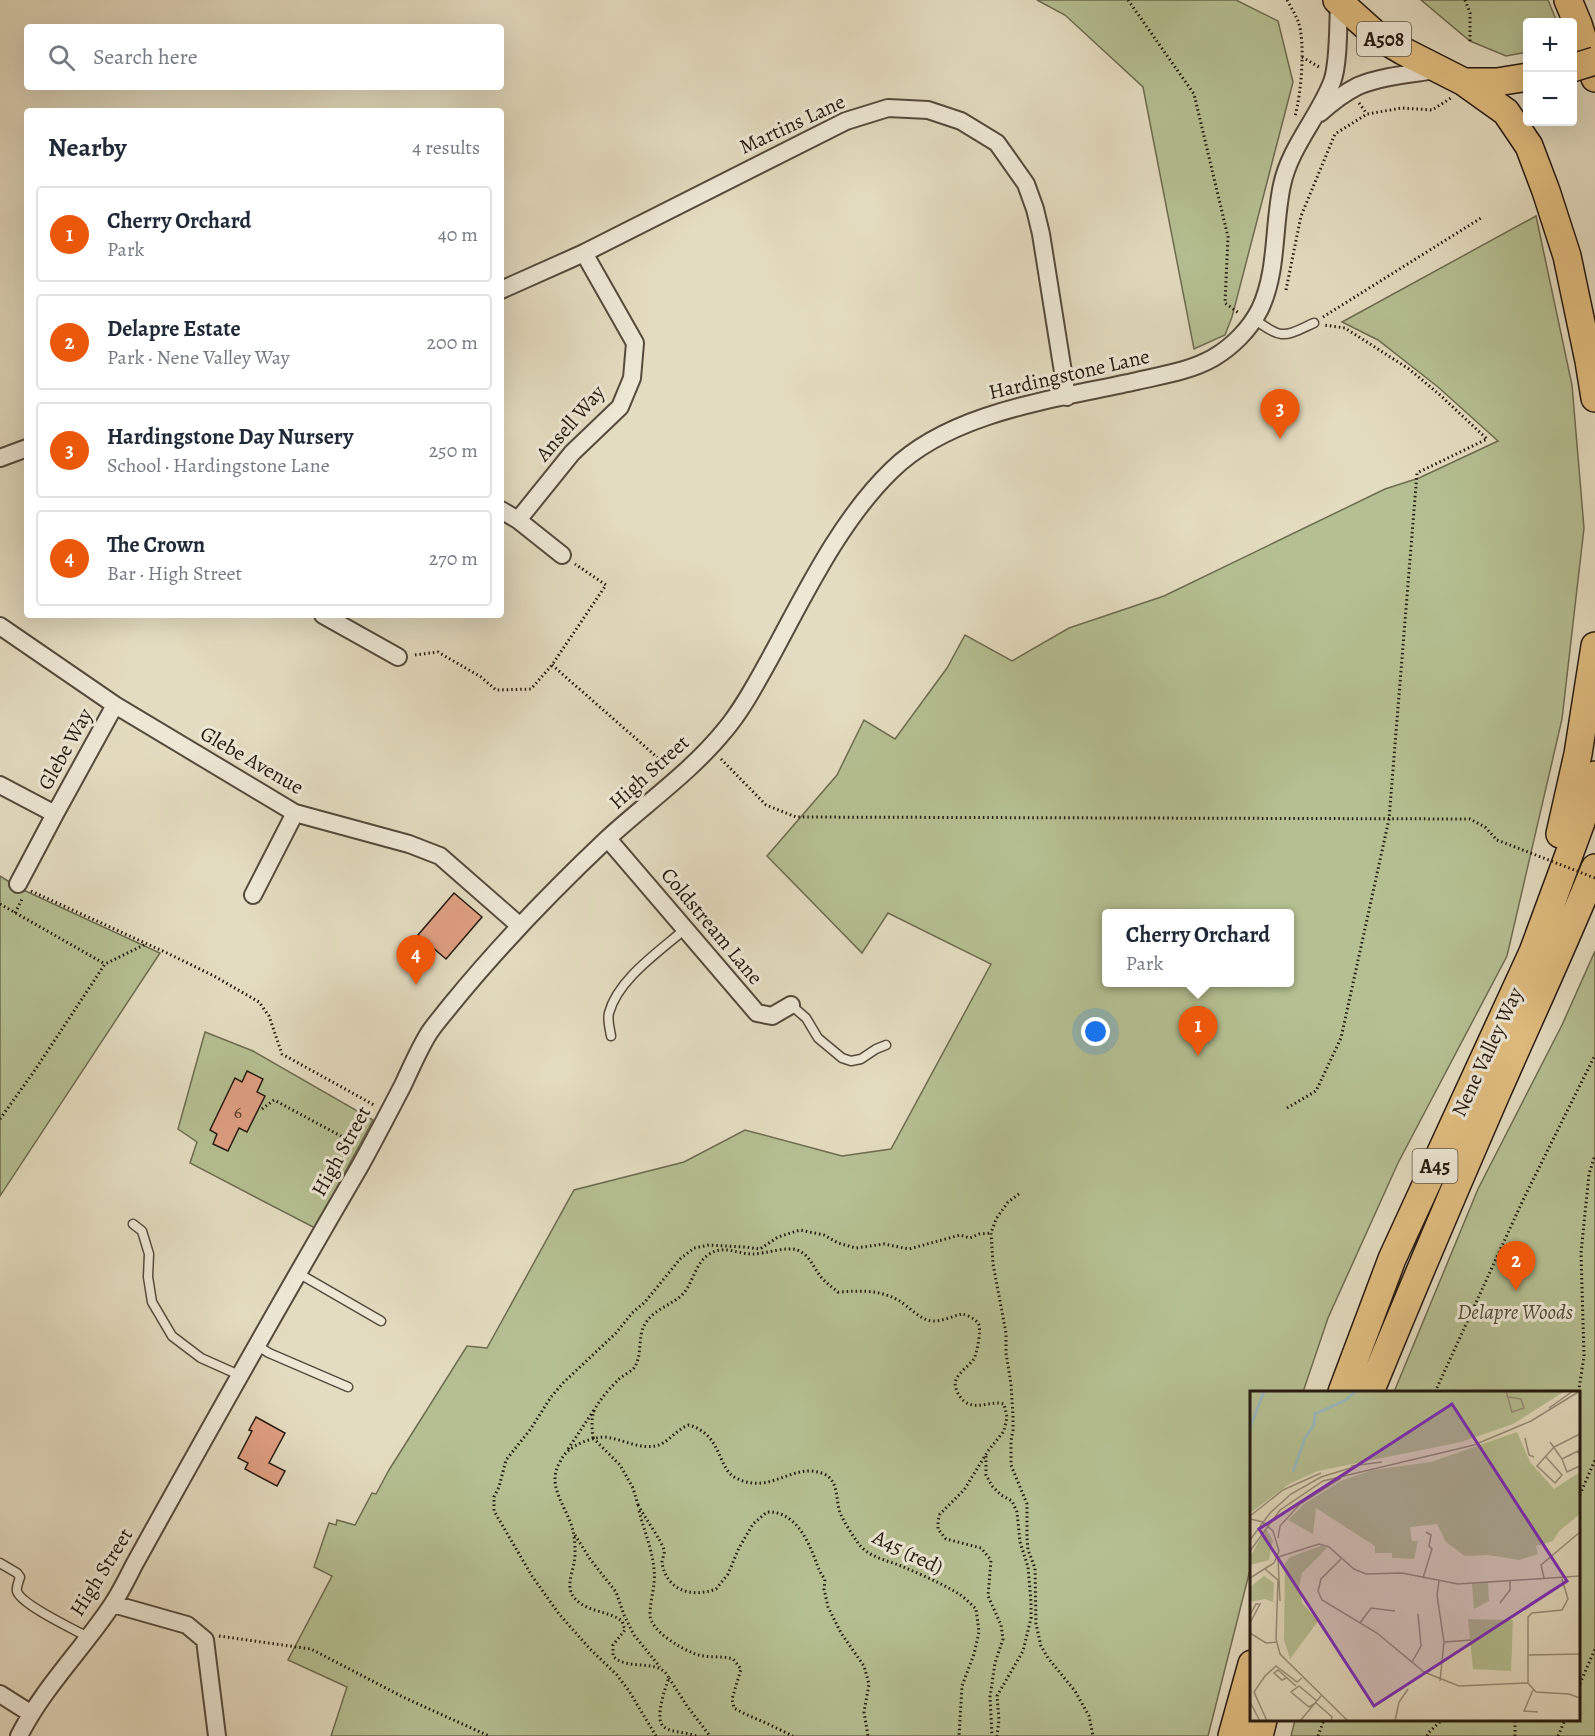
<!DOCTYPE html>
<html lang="en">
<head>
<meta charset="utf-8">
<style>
	:root { --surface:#fff; --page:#f2f2f3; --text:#1f2937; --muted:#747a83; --line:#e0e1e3; --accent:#ea580c }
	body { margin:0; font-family:Alegreya,serif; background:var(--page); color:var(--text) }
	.controls { position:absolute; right:18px; top:18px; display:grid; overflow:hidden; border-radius:6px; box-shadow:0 6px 24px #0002 }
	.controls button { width:54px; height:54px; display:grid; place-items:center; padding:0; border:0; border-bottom:2px solid var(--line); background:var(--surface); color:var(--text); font:30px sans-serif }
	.you { position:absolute; left:1096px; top:1032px; width:21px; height:21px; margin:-15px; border:4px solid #fff; border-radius:50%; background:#1a73e8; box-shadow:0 0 0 9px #1a73e833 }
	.badge { display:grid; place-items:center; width:39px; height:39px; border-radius:50%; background:var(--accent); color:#fff; font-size:20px; font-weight:700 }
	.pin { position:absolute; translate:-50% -50px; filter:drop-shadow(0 2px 3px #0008) }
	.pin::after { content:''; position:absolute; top:32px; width:21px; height:18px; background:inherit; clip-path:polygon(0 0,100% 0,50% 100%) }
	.popup { position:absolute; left:1102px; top:909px; width:192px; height:78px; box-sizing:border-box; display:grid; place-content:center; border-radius:6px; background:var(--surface); filter:drop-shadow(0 2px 4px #0005); font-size:20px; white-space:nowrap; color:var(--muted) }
	.popup b { font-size:22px; color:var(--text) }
	.popup::after { content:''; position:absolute; left:50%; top:100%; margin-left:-12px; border:12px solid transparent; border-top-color:var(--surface) }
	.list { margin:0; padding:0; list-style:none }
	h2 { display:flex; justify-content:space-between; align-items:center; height:78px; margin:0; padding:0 24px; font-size:26px }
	h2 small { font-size:20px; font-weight:400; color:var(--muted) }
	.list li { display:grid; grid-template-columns:39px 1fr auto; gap:18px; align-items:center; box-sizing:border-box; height:96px; margin:0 12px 12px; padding:0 12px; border:2px solid var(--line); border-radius:6px }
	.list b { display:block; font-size:22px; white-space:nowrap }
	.list p { margin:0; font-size:20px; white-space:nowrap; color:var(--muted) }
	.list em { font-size:20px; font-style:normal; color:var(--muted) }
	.icon { flex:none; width:33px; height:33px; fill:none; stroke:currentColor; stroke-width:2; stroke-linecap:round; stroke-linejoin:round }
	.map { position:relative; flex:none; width:1595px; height:1736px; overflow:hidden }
	.search { position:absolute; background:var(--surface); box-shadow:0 6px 24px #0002; left:24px; top:24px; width:480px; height:66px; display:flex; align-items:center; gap:15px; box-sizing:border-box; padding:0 21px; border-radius:6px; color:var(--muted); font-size:22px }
	.panel { position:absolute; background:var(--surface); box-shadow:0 6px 24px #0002; left:24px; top:108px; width:480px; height:510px; border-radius:6px }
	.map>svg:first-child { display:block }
</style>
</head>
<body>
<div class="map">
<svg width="1595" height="1736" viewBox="0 0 1595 1736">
	<rect width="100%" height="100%" fill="#e4dcc0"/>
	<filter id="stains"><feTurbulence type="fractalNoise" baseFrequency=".00333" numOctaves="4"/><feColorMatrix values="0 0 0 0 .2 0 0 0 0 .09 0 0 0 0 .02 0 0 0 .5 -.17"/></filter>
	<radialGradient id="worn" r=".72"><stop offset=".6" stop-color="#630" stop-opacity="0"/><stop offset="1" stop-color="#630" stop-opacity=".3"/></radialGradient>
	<path fill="#b5c092" stroke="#6d6c51" stroke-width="1.5" fill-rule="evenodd" d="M1037,0H1236L1278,21L1293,82L1232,317L1225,335L1194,349L1143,87L1065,15Z
		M1421,0H1548L1557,22H1528L1527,52L1506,56L1470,41Z
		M1536,216L1572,385L1584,528L1562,719L1507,956L1398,1163L1328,1318L1303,1392H1252L1251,1566L1208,1736H331L347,1687L288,1660L332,1576L314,1567L329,1523L336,1525L337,1520L355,1525L372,1493L376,1494L389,1470L467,1346L487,1348L574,1190L684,1162L745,1130L842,1156L891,1149L991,964L888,913L862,953L767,856L837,775L864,720L895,739L947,668L965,635L1012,661L1069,628L1164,596L1385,489L1419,478L1498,441L1438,387L1378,340L1342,322ZM1106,914H1290V982H1106Z
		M0,876L19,888L160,953L0,1196Z
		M1595,951V1736H1291L1295,1720H1578V1392H1394L1478,1189L1562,1025Z
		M205,1032L253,1051L373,1120L315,1228L190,1163L197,1142L178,1129Z"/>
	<path fill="#e0a082" stroke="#251910" stroke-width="1.5" d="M454,893L482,917L446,959L418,935Z
		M247,1071L263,1079L257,1092L265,1096L247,1132L239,1128L228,1151L213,1144L217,1134L210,1130L235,1078L242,1082Z
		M256,1417L285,1433L269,1463L285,1471L277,1486L245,1469L248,1463L238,1458L252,1431L249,1430Z"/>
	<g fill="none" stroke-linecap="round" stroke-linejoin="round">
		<defs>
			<path id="service" d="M1254,319C1283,340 1283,337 1314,323
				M791,1005L806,1018L818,1038L842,1058L851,1061L861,1059L876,1049L886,1045
				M611,1036C610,1029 607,1020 609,1013C618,979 660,951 685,929
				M133,1224L142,1231L149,1254L148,1277L152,1302L172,1336L201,1358L239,1375
				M298,1273L381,1321
				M256,1345L269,1353L348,1387
				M0,1563L17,1573L20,1577C19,1581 16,1587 17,1591C20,1604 75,1630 88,1637"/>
			<path id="minor" d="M1320,113C1331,103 1344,93 1358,86C1382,76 1411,74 1436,70
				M501,290L584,253L846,121L888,108L928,110L961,121L997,143L1026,184L1035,209L1041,234L1067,397
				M0,458L27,448
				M501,510L518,520L562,555
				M518,520L572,453L620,407L632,378L635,343L584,253
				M323,615L398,657
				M0,626L115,705L295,813L409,844L440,856L520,926
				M0,785L55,814
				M608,839L757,1013L772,1016L791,1005
				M18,884L55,814L115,705
				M253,895L295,813
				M113,1604L187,1625L205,1640L217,1736
				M0,1694L30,1713
				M19,1736C43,1688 82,1650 112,1605C120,1593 127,1579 134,1565C208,1431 283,1298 360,1166C375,1139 389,1112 403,1085C411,1068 419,1049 429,1033C435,1024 443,1015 450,1006C498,947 552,891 607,839C646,803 691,772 725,730C742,710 755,685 768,662C803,598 839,521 892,470C952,411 1057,399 1137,381C1163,375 1190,371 1213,358C1232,347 1250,329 1260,309C1278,271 1273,226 1282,185C1290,147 1318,118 1332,82C1339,64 1338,24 1339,3"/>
			<path id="trunk" d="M1337,0L1376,35L1403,51L1464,82H1497L1528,77
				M1568,0L1578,24L1595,78
				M1464,82L1506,112L1529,146L1546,191L1567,256L1589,361L1595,398
				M1560,834L1578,754L1595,646
				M1342,1392L1392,1259L1533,952L1581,822L1595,775
				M1370,1392C1411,1292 1453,1193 1496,1094C1529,1019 1564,944 1595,868
				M1232,1736L1252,1664
				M1259,1736L1263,1720"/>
		</defs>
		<use href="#service" stroke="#554a3c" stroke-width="11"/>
		<use href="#minor" stroke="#554a3c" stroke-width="20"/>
		<use href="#trunk" stroke="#251910" stroke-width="30"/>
		<path stroke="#251910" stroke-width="3" stroke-dasharray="1.5 3" stroke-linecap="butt" d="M1128,0L1194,94L1228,237L1225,303L1240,314
			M1287,0C1291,7 1295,14 1298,21C1306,42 1301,95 1295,116
			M1465,0L1470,13V41
			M1302,57L1319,67
			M1359,103L1367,114
			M1286,290L1301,216L1335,134L1367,114L1402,108L1432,110L1451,98
			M1323,317L1481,218
			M415,655L438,652L481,677L496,690L531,689L552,665L606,585L575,564
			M552,665L666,765
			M721,759L766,805L796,817L1470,819L1485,827L1497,840
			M31,891L167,953L214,976L259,1002L269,1016L282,1054L374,1105
			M0,904L105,964
			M15,913L22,899
			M1287,1108L1316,1091L1341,1038L1389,819L1417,473L1487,439L1440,395L1409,369L1345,328L1324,325
			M262,1109L274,1100L354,1143
			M0,1119L35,1070L105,964L146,944
			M1019,1194L1008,1202L996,1219L991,1233L993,1264L1006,1333V1353L1011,1384L1013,1416V1430L1011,1441V1465L1027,1504V1538L1028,1550L1035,1568L1036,1624L1041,1646L1048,1658L1075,1691L1089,1716L1093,1736
			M1435,1392L1523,1200L1595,1055
			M1578,1396L1584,1356L1581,1253L1589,1174L1595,1155
			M593,1438C592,1429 591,1419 594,1411C598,1401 612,1386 619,1379C624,1375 630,1372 634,1368C643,1355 637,1337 645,1324C653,1310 669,1306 681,1296C693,1285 694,1265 708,1255C723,1244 737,1254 752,1254C765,1254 788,1246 797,1250C810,1255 813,1267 821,1277C826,1283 832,1287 838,1292C860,1291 877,1289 898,1300C909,1306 920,1321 934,1321C943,1321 953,1316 962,1314C967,1315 974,1318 978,1323C982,1328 977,1353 974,1359C969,1366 959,1372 956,1380C953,1386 959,1397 964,1401C976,1411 992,1400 1004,1404L1007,1417L1004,1431L988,1451L964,1490L940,1514L938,1521V1529L946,1539L981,1548L991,1560L988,1596L1001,1625L1003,1639L995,1663L990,1697L992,1736
			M593,1438L620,1465L633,1488L638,1505
			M568,1449L594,1410
			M986,1456V1475L992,1486L1001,1495L1012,1501L1017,1512L1020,1542L1028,1567L1031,1602V1618L1023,1651L997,1696L999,1720L997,1736
			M1578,1499L1595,1460
			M638,1505C643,1515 662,1541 664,1550C665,1554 662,1559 662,1563C667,1591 692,1598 716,1589L728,1574L739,1548L753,1524L767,1512C792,1511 805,1534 813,1554C817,1563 818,1571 825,1579L824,1589L828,1607L841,1633L864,1666L869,1684L864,1712L868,1736
			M639,1511C644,1530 652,1549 654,1569C656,1585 650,1599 650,1615C651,1631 680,1648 693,1653C706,1659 720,1655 733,1659L741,1669L732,1699L734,1708L745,1714L766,1723L793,1736
			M575,1535L590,1559L616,1592L624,1615L634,1635L660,1667
			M219,1636L311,1649L405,1698L489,1736
			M669,1678L687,1706L710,1736
			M1578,1688L1595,1649
			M656,1736L629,1691L617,1675L590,1649L559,1614L532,1576L494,1511V1497L499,1487L506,1460L530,1430L551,1397L563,1383L616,1333L632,1313L645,1302L680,1259L694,1248L709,1245L745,1247L760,1249L778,1237L800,1230L824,1235L838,1243L856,1248L884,1244L909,1249L960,1235L970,1238L979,1234L991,1233
			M696,1736C687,1732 672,1733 664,1727C654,1720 665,1688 669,1678C659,1657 628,1672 613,1656V1645L625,1630L622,1621C610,1612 592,1612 580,1603C564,1592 571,1578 574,1563C576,1554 575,1539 573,1531C568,1508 545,1486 560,1462C564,1454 567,1451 575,1446C584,1441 595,1437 605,1437C622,1439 638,1449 655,1446C668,1444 676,1429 689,1425C723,1435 717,1469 736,1478C771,1496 793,1461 824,1474C840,1481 835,1503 841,1515C845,1524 852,1534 858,1543C868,1557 886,1560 901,1566C920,1574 941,1583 959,1594C965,1598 971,1604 976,1609L979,1632L974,1654L962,1686L959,1736
			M1318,1736L1324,1720
			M1427,1736L1428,1733L1442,1720
			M1515,1736V1720
			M1558,1736L1565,1720"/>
		<use href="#service" stroke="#ede8d6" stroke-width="8"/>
		<use href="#minor" stroke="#ede8d6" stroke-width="16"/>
		<use href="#trunk" stroke="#e2be80" stroke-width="27"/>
		<defs>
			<path id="trunk-bridge" d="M1572,68L1595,61"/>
		</defs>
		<use href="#trunk-bridge" stroke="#251910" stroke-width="30" stroke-linecap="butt"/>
		<path stroke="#251910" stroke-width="3" stroke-dasharray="1.5 3" stroke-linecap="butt" d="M1497,840L1595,878"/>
		<use href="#trunk-bridge" stroke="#e2be80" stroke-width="27"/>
	</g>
	<g text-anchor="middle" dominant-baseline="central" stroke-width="6" stroke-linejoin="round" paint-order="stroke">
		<g font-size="18" fill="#543b2c">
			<text x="238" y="1112">6</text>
		</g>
		<g fill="#ede8d6" stroke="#61574b" stroke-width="1.5">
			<rect x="1357" y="22" width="54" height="34" rx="4.5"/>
			<rect x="1412.5" y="1149" width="45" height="34" rx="4.5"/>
		</g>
		<g font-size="20" font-weight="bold" fill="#251910">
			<text x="1384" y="39">A508</text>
			<text x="1435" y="1166">A45</text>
		</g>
		<g font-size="21" fill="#251910" stroke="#ede8d6">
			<text transform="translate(792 124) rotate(-25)">Martins Lane</text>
			<text transform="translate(1069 374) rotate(-13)">Hardingstone Lane</text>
			<text transform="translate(570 423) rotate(-49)">Ansell Way</text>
			<text transform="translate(65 749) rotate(-61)">Glebe Way</text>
			<text transform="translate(252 760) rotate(30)">Glebe Avenue</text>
			<text transform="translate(649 772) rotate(-42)">High Street</text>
			<text transform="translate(712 926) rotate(50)">Coldstream Lane</text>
			<text transform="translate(1487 1052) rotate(-65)">Nene Valley Way</text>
			<text transform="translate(341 1151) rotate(-61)">High Street</text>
			<text transform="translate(908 1552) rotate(26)">A45 (red)</text>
			<text transform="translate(101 1572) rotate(-58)">High Street</text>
		</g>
		<g font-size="21" font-style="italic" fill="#504b37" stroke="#ede8d6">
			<text x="1515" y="1312">Delapre Woods</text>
		</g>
	</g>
	<g transform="translate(1250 1391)">
		<rect width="330" height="330" fill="#e4dcc0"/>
		<path d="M0,0H315L263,33L211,51L68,80L39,93L0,122ZM267,41L280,71L304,98L330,81V123L309,140L303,150L286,155L288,163L269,169L238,164L215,165L196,151L187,133L160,136L162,150H168L164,168L142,167V162H125V155L66,117L63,143L38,129L54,113L91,90L122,79L181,71ZM16,138L23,149L19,169L0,174V166ZM71,155L77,157L52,182L49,196L52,212L68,230L40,268L34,249L35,172L40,166ZM14,185L24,192L23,211L15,208L0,211V196ZM238,191L239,210L224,218L222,193ZM218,228L263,229L261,280L223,278Z" fill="#b5c092"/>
		<path fill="none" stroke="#99b9bc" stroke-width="3" d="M0,37L14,0M43,81L55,47L64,34L65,23L96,9L106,0"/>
		<path fill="none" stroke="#988e7a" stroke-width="1.5" d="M256,0L262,21L274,17L271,8L258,6M299,17L323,0M275,47L279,64L284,66M300,51L312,68L328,60L330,64M296,66L312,84L305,92L287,75L304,56L330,43M312,68L317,81L330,75M101,75L132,71M0,125L33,99L71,82M0,128L13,131L23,140L29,160L24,172L0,187M28,147L30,135L50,113L91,87M0,149L20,122L41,103L71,86L104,76M0,160L30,119L73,90L224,54L281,30L330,0M28,166L69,153L79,156L104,178L116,183L152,182L208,193L330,185M28,167L30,210M91,168L71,188L68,200L72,209L127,242L174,281L209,295L278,292M15,178L28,189L26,248L30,263L98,330M173,187L182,158L179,155L181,144L176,141M294,187L291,174L330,141M312,188L318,208L312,219L282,222L278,226V292L286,301L319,303L330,307M189,190L187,204L194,251L190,290M250,212L260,199V189M0,224L6,213H10L0,232M110,232L121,217L145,220M0,242L16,252L27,251M194,251L221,249M278,264L330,263M162,271L171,255L168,223M36,287L32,289L24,282L28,279L46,295M283,299L274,320L288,321M0,311L10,330M65,311L82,326L81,330M64,313L59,316L41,301L49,295L67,310M17,330L4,301L15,285L26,275L47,291L52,287M50,330L71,305M145,330L149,311L158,298"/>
		<path fill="#7b2cbf" fill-opacity="0.15" stroke="#7b2cbf" stroke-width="3" d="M202,13L317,190L124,315L9,138Z"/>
		<rect width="330" height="330" fill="none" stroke="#251910" stroke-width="3"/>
	</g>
	<rect width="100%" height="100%" filter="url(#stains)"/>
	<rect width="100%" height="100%" fill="url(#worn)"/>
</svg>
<div class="controls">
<button>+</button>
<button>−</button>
</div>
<div class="you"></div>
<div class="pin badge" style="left:1198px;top:1056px">1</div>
<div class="popup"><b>Cherry Orchard</b>Park</div>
<div class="pin badge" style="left:1516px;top:1291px">2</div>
<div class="pin badge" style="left:1280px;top:439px">3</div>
<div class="pin badge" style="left:416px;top:985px">4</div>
<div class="search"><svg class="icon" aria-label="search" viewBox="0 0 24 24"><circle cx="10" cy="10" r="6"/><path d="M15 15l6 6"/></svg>Search here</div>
<section class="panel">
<h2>Nearby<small>4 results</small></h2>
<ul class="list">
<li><span class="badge">1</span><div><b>Cherry Orchard</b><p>Park</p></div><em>40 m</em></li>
<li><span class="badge">2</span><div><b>Delapre Estate</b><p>Park · Nene Valley Way</p></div><em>200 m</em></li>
<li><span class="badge">3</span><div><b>Hardingstone Day Nursery</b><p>School · Hardingstone Lane</p></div><em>250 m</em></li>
<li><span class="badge">4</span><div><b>The Crown</b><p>Bar · High Street</p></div><em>270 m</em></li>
</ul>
</section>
</div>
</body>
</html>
